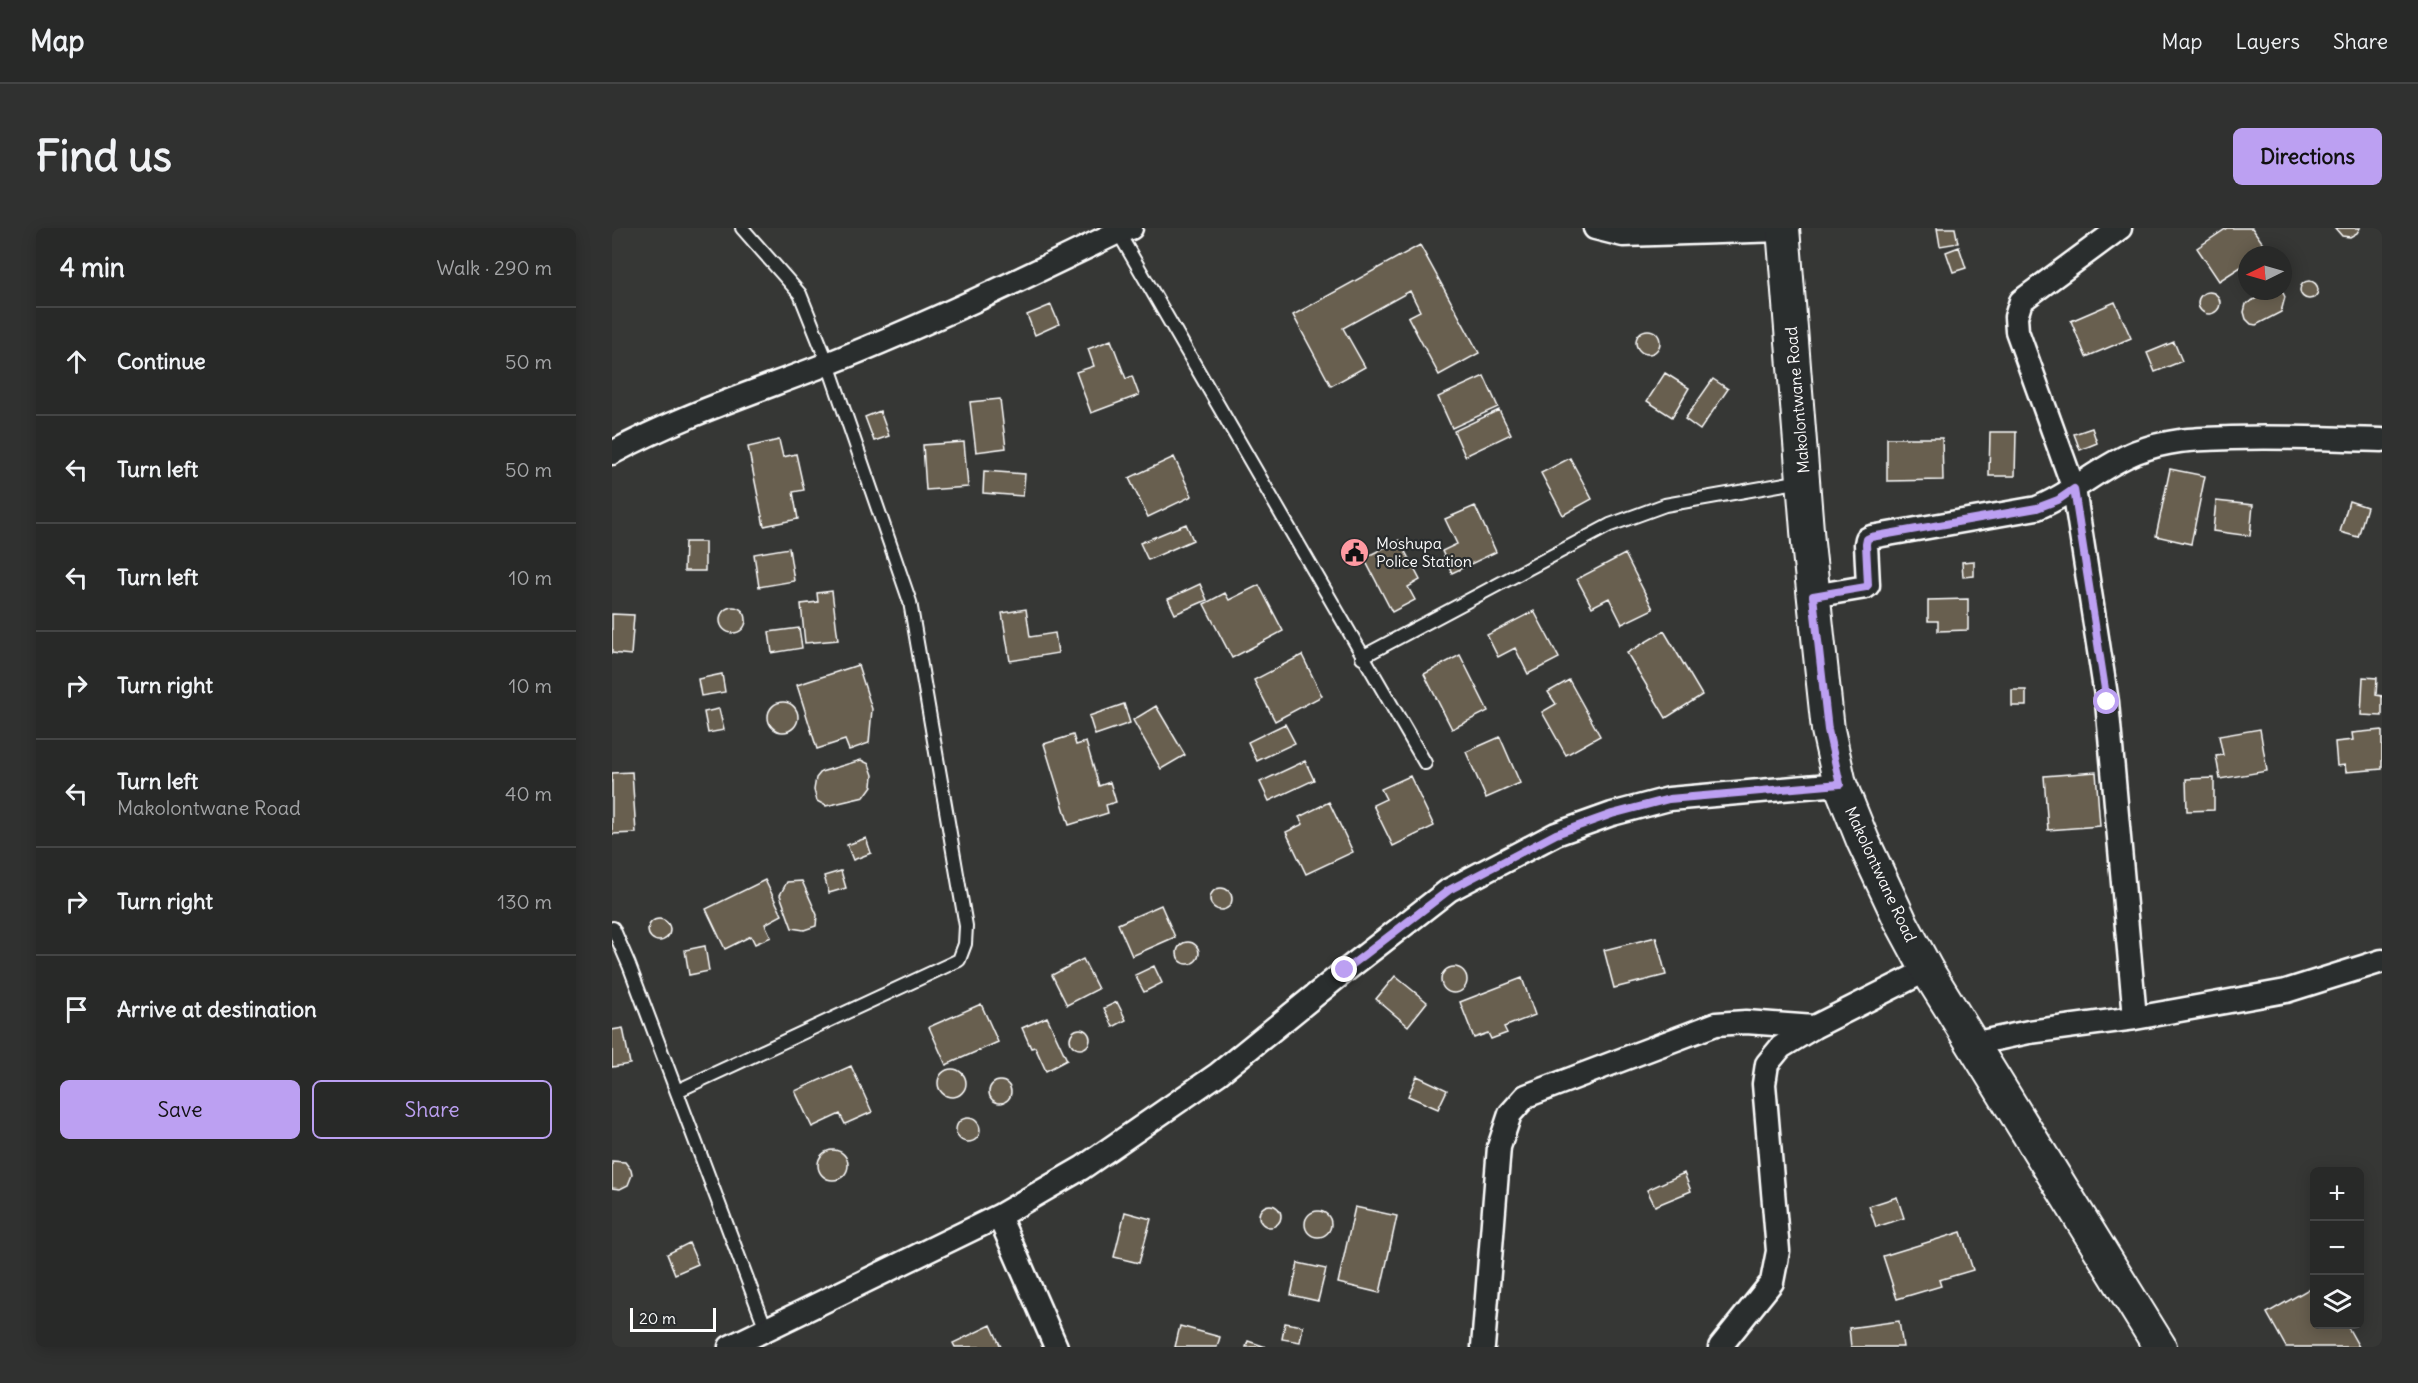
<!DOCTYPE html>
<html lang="en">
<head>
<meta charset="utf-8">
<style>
	:root { --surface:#282928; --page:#303130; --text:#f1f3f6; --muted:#a5a6a8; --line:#444545; --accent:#bca0f2 }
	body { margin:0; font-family:Delius,sans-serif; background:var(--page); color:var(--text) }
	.controls { position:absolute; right:18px; bottom:18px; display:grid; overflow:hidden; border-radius:9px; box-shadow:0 3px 15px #0003 }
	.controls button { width:54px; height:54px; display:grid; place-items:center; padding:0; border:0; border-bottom:2px solid var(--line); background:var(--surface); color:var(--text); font:30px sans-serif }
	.compass { position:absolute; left:1626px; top:18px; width:54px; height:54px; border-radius:50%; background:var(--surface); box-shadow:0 3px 15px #0003; rotate:265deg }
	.scale { position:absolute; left:18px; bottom:15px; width:86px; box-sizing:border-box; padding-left:6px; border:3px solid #fff; border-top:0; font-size:16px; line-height:21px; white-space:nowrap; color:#fff; -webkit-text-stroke:4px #2a2d2e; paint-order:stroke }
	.stop { position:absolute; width:18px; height:18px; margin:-14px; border:4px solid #bca0f2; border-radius:50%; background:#fff }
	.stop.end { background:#bca0f2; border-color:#fff; box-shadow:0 2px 6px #0008 }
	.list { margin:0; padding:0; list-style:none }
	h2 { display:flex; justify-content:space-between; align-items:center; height:78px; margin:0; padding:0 24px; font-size:26px }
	h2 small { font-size:20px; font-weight:400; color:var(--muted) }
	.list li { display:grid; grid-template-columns:39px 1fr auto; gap:18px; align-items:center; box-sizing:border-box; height:108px; padding:0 24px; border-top:2px solid var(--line) }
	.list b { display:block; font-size:22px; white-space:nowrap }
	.list p { margin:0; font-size:20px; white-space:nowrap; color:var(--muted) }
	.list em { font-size:20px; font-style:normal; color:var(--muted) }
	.actions { display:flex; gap:12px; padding:18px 24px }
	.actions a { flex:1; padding:14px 0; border:2px solid var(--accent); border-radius:9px; text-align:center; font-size:21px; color:var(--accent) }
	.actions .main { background:var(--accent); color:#111 }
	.icon { flex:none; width:33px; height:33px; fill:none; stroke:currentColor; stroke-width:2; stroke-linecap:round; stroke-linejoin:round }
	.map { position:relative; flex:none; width:1770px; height:1119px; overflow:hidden; border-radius:9px }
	header { display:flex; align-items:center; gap:36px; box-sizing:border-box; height:84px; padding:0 30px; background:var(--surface); border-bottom:2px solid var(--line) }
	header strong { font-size:28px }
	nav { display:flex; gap:33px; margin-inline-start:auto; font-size:21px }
	.intro { display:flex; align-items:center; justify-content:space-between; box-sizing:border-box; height:144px; padding:0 36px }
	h1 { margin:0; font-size:42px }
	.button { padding:15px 27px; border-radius:9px; background:var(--accent); color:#111; font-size:21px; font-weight:700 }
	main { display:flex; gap:36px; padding:0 36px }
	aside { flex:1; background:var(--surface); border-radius:9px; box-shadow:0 3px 15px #0003 }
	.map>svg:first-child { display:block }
</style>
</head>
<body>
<header>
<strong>Map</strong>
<nav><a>Map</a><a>Layers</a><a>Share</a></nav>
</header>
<div class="intro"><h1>Find us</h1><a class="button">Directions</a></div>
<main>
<aside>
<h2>4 min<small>Walk · 290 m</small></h2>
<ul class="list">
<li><svg class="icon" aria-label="ahead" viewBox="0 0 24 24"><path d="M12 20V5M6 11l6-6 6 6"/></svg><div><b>Continue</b></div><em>50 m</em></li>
<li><svg class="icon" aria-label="left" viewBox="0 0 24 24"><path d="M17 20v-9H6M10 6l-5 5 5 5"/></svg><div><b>Turn left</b></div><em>50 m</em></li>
<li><svg class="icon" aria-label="left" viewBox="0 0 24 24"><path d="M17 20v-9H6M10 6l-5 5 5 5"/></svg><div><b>Turn left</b></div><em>10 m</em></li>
<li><svg class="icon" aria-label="right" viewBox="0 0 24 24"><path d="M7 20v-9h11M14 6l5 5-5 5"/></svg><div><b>Turn right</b></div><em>10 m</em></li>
<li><svg class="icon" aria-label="left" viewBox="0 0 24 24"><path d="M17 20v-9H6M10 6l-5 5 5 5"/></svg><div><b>Turn left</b><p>Makolontwane Road</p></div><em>40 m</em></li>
<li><svg class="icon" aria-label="right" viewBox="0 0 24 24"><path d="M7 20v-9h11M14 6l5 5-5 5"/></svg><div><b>Turn right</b></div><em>130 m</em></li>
<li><svg class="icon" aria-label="arrive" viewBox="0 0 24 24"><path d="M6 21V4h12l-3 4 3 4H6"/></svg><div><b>Arrive at destination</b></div></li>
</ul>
<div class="actions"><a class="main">Save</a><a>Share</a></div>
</aside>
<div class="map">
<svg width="1770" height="1119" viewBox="0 0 1770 1119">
	<rect width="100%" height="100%" fill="#363735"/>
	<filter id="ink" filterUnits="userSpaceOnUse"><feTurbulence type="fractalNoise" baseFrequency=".0167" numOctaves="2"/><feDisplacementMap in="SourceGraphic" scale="12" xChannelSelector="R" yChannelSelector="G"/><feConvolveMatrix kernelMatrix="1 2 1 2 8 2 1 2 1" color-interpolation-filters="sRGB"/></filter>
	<g filter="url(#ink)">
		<path fill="#675e4f" stroke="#fff" stroke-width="1.5" d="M1325,0H1343L1346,15L1328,18Z
			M1615,0H1640L1655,21L1646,27H1635V35L1607,53L1585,20Z
			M1723,0H1748L1745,5L1738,9L1730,8Z
			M808,17L867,125L827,147L796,89L808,83L798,63L731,100L753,139L719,158L681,87Z
			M1347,19L1354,40L1341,44L1334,24Z
			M1688 62a9 9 0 1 1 18 0a9 9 0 1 1-18 0Z
			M1657,63H1670L1673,69L1669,84L1644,97L1639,96L1634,91L1632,84L1634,76Z
			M1586 75a11 11 0 1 1 22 0a11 11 0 1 1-22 0Z
			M1503,74L1519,110L1474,129L1459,93Z
			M439,77L447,96L423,107L415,87Z
			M1024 114a12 12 0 1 1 24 0a12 12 0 1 1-24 0Z
			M499,112L514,151L520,148L527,167L479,185L464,144L482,138L476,121Z
			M1562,114L1570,133L1543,144L1535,125Z
			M1053,145L1077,160L1060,189L1035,173Z
			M872,148L886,179L840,200L826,169Z
			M1101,151L1116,161L1088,202L1073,191Z
			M388,171L394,220L364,224L358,174Z
			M887,182L899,206L853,228L842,203Z
			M268,183L277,208L262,213L253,189Z
			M1480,200L1485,215L1468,222L1462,206Z
			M1378,204H1404L1403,248H1377Z
			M1275,210H1330L1331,252L1275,253Z
			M167,212L171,229L184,226L192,262L181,264L186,291L152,298L136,219Z
			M352,214L356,259L314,262L311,217Z
			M562,229L580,268L536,289L517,250Z
			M958,230L980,271L951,287L929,245Z
			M1558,241L1593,248L1579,316L1544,308Z
			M372,243L413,246L411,268L371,265Z
			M1604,273L1641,277L1638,308L1601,303Z
			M1737,273L1755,279L1746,309L1728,304Z
			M863,278L884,324L840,345L830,323L845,316L833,291Z
			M574,296L581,312L536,332L528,315Z
			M787,312L808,352L796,359L803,372L780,384L752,330Z
			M73,314H93V343H72Z
			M177,320L182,353L147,359L142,326Z
			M1013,326L1041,381L1010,396L997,370L980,379L965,351Z
			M1362,333V348L1351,349L1350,334Z
			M588,356L595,372L563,386L556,371Z
			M647,357L671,403L620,430L592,376L613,365L617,372Z
			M220,363L226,412L193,415L189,376L206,374L205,365Z
			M1356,371V402L1326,403V393H1316V372Z
			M108 392a13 13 0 1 1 26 0a13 13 0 1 1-26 0Z
			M414,381L418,409L443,405L446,425L398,433L390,385Z
			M922,383L947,430L916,446L903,420L886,429L875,407Z
			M0,386L22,387L19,427L0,425Z
			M187,400L190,420L160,425L157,404Z
			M1052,403L1090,467L1054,490L1015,425Z
			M690,427L710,468L663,493L642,452Z
			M848,427L876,483L840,501L812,446Z
			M246,437L260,481L257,515L237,522L233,512L205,521L185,457Z
			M110,446L113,464L89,468L86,451Z
			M1751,449L1765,450L1764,467L1770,468V488L1749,487Z
			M957,452L988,508L954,527L930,484L944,476L936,464Z
			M1400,462H1414V478H1400Z
			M156 489a15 15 0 1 1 30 0a15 15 0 1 1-30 0Z
			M512,476L518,495L483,507L477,488Z
			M544,478L573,527L549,541L521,492Z
			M107,481L112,502L96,505L92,484Z
			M673,496L683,515L645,533L636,514Z
			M1648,501L1655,543L1608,551L1604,528L1611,527L1607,508Z
			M1770,502V541L1734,544L1733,537L1725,538L1723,514L1741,512L1740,505Z
			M461,507L464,517L474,514L487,558L498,554L504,574L494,577L496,585L457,597L432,516Z
			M888,509L908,555L874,570L854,524Z
			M249,532L257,536L261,547L260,558L252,569L214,578L205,573L202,562L204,550L209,544Z
			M693,533L702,552L657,573L648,554Z
			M20,544L24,605L0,606V545Z
			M1484,544L1488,598L1436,602L1432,548Z
			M798,548L822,598L781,618L761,577L774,571L769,561Z
			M1602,550V582L1575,583L1574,551Z
			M717,574L741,624L694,646L674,604L691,596L687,589Z
			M254,610L259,625L241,632L235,617Z
			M229,643L234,660L217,665L212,648Z
			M153,652L170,687L153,696L159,709L143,716L139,708L113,721L94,681Z
			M190,653L205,687L204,698L192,702L180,700L168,667L175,654Z
			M598 671a11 11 0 1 1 22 0a11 11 0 1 1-22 0Z
			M549,677L563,709L520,728L506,696Z
			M36 702a11 11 0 1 1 22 0a11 11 0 1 1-22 0Z
			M1044,709L1054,747L1002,760L992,722Z
			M565 725a11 11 0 1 1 22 0a11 11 0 1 1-22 0Z
			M93,718L97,743L77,747L73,722Z
			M471,731L486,761L455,777L440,747Z
			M542,738L550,755L532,764L523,747Z
			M829 752a13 13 0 1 1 26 0a13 13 0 1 1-26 0Z
			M783,748L815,774L796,798L764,771Z
			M910,750L923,787L892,799L895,805L879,811L876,805L862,810L848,774Z
			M505,774L514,792L501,799L492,780Z
			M369,776L386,814L334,837L317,799Z
			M435,789L455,832L434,843L423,819L419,820L410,800Z
			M11,800L18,836L0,839V802Z
			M458 811a10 10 0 1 1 20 0a10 10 0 1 1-20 0Z
			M239,838L260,884L233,896L228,886L200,899L183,863Z
			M326 855a14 14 0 1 1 28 0a14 14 0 1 1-28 0Z
			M805,848L835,862L826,881L796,868Z
			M377 864a11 11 0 1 1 22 0a11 11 0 1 1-22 0Z
			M344 902a12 12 0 1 1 24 0a12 12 0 1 1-24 0Z
			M206 937a15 15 0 1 1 30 0a15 15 0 1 1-30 0Z
			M0,933L13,934L19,942L20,947L16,957L8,961L0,960Z
			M1072,945L1079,963L1043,978L1035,962Z
			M1285,969L1292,990L1264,999L1257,978Z
			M647 988a11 11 0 1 1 22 0a11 11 0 1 1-22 0Z
			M743,979L785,988L768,1065L726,1055Z
			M693 996a13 13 0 1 1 26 0a13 13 0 1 1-26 0Z
			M513,984L539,991L527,1035L502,1029Z
			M1349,1004L1361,1042L1327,1052L1329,1058L1285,1071L1271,1028Z
			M77,1015L86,1036L63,1046L55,1026Z
			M686,1035L714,1041L706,1073L679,1067Z
			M1702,1058V1096H1734L1747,1119H1674L1655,1085Z
			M1287,1093L1291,1119H1239L1237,1100Z
			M673,1095L691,1098L688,1114L670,1111Z
			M379,1097L389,1119H343L341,1115Z
			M568,1098L608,1109L605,1119H563Z
			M636,1113L654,1119H634Z"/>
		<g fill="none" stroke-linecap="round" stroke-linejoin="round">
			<defs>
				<path id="service" d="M506,4L813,535
					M750,429L998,297L1053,277L1190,253
					M1,700L17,737L154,1101
					M65,863L347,732L353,716L354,698L298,374L216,136L188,66L130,0"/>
				<path id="minor" d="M983,0L1011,7L1171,2
					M1508,0L1409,73L1404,89L1405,103L1462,261L1495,474L1523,790
					M0,225C68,188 143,164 215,136C314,97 410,51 506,4L519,0
					M1201,368L1254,359L1256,357L1254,316L1255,311L1259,309L1425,280C1462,265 1487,239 1524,224C1558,211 1583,211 1619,210C1669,208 1720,211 1770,212
					M1360,816L1417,804L1523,790L1674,763L1770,733
					M387,988L444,1119
					M118,1119L387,988L470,940L606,846L733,743L837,662L944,606L1000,586L1057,571L1228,556
					M871,1119L887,919L898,886L914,868L1104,796L1134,794L1202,799
					M1108,1119L1160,1054L1166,1023L1152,856L1155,836L1169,819L1202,799L1315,742"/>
				<path id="secondary" d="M1171,0L1196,315L1216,502L1228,556L1251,613L1288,692L1315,742L1548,1119"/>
			</defs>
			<use href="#service" stroke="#fff" stroke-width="16"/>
			<use href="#minor" stroke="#fff" stroke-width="27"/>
			<use href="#secondary" stroke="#fff" stroke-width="36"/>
			<use href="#service" stroke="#2a2d2e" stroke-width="12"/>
			<use href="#minor" stroke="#2a2d2e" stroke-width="22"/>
			<use href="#secondary" stroke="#2a2d2e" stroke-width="32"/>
		</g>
	</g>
	<g fill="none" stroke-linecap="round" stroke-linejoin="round" filter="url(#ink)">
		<path stroke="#bca0f2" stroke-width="8" d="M733,742L837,662L944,606L1000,586L1057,571L1228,556L1216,502L1201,368L1254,359L1256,357L1254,316L1255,311L1259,309L1425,280L1446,272L1462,261L1495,474"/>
	</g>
	<defs>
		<symbol id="civic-disc" viewBox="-11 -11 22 22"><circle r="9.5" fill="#ff9aa2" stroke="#2a2d2e"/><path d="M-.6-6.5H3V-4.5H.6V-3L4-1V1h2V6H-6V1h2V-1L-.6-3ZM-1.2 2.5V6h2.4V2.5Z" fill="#111"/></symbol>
	</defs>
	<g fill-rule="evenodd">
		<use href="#civic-disc" x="726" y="308" width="33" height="33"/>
	</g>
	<g text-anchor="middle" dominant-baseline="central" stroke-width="4.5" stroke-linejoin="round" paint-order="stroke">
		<g font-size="16" fill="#fff" stroke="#2a2d2e">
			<text transform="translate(1185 172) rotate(-95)">Makolontwane Road</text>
			<text transform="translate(1269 646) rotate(65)">Makolontwane Road</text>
		</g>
		<g font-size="16" fill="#fff" stroke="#2a2d2e" text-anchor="start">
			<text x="764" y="315">Moshupa<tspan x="764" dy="18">Police Station</tspan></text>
		</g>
	</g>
</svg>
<div class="controls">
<button>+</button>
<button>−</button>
<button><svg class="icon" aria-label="layers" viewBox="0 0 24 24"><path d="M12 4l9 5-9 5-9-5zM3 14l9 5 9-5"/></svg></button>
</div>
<svg class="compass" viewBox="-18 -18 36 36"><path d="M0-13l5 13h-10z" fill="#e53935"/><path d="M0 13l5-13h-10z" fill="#a5a6a8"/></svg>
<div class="scale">20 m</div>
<div class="stop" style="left:1495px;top:474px"></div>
<div class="stop end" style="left:733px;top:742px"></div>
</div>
</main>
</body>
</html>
